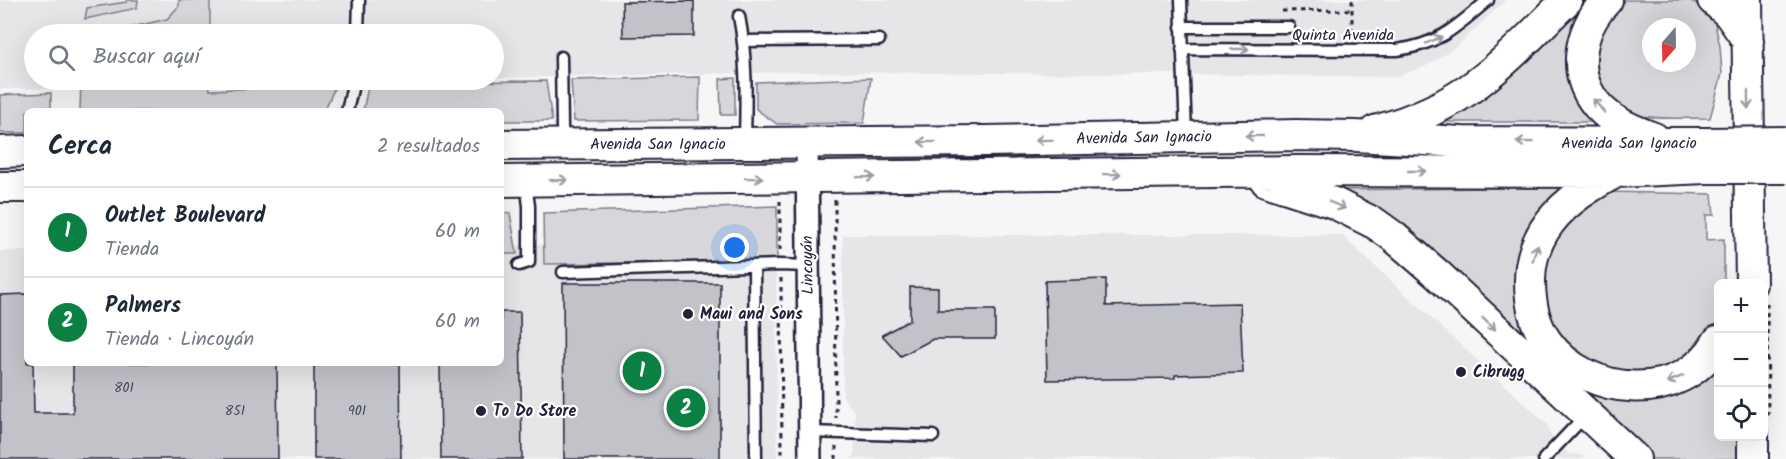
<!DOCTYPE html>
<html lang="es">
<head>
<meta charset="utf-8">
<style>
	:root { --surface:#fff; --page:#f2f2f3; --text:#1f2937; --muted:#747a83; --line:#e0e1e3; --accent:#0b8043 }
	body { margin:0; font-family:Kalam,sans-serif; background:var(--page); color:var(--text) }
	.controls { position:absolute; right:18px; bottom:18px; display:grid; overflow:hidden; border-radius:9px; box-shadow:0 6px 24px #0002 }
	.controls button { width:54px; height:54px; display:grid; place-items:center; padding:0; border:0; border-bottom:2px solid var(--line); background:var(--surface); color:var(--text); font:30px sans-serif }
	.compass { position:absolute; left:1642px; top:18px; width:54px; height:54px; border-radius:50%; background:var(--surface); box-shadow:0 6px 24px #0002; rotate:200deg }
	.you { position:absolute; left:735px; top:248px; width:21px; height:21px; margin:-15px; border:4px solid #fff; border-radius:50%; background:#1a73e8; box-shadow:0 0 0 9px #1a73e833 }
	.badge { display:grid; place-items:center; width:39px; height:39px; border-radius:50%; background:var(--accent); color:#fff; font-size:20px; font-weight:700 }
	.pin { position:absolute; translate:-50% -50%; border:3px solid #fff; box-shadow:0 2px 6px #0006 }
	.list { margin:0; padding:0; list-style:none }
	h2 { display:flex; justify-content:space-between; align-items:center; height:78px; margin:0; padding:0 24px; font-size:26px }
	h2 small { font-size:20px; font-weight:400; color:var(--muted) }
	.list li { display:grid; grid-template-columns:39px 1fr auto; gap:18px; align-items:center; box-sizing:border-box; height:90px; padding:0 24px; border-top:2px solid var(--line) }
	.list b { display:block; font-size:22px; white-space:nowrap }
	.list p { margin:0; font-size:20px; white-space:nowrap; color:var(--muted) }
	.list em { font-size:20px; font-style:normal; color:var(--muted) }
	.icon { flex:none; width:33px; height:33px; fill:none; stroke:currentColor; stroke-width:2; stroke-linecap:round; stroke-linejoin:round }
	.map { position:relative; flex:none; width:1786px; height:459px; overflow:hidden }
	.search { position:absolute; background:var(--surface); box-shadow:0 6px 24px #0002; left:24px; top:24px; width:480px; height:66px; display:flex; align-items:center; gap:15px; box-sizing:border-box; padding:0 21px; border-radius:33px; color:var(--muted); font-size:22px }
	.panel { position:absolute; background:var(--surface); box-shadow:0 6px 24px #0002; left:24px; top:108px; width:480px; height:258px; border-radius:9px }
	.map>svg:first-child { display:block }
</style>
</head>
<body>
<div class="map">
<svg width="1786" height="459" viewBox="0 0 1786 459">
	<rect width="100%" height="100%" fill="#f6f6f7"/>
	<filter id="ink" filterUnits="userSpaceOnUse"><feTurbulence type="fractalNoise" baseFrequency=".0167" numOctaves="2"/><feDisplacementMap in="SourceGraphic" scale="12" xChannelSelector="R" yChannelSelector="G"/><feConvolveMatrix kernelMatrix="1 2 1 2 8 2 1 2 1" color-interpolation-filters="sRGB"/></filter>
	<g filter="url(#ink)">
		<path fill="#e6e6e9" d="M0,0H1506L1456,47L1426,66L1396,77L1172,74L798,72L494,78V34H34V80H435L220,86L0,89Z
			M843,235H1341L1548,425L1549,433L1569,454L1581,455L1585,459H851L854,456L855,413L843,397Z
			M776,241L777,459H0V251H27V363H501V245Z"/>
		<path fill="#d7d7db" stroke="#7c7c8b" stroke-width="1.5" fill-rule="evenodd" d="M127,0H138L137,8L85,19L87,8L127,2Z
			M179,0H210V34H102L167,19L179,6Z
			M1580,0H1593L1587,113L1593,122H1443V118Z
			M1624,0H1689L1699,5L1714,20L1720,46L1722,74L1710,118C1686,118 1660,120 1636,115C1602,107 1583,68 1596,36C1601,24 1612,12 1620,2ZM1651,27H1687V63H1651Z
			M700,77L699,120L574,121L571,80Z
			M735,78V115H721L720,79Z
			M871,78L864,123L777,124L756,109V82Z
			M81,80H209L210,90L336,85L324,111H80Z
			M546,81L552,121H501V111H363L369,82Z
			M51,93V111H27V133H0V95Z
			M1567,187L1517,278L1587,390L1718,360V436L1737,437L1739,459H1646L1329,190Z
			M1605,192L1712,194L1714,215H1706V240L1724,239V283L1718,284V320L1713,338L1659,379L1580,364L1542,312L1543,250L1561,223Z
			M777,206V261L544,264L543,213Z
			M501,213H510L517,254H501Z"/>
		<path fill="#c2c2c9" stroke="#22223b" stroke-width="1.5" d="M694,1V36L623,37L622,2Z
			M1106,279V306L1240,303L1243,373L1175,375V378L1047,380L1045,281Z
			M563,283H720V459H564Z
			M910,287L938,288V310H995V339H933L901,356L882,335L910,320Z
			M27,294V363H33L34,413H73V363H277L278,459H0V295Z
			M501,312H520L522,459H441L440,363H501Z
			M314,363H400L401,459H314Z"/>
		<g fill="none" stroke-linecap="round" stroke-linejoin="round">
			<defs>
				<path id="service" d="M1181,0L1186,135
					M739,16C747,57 746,98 745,141
					M1181,27H1289
					M358,34L359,0
					M743,41L879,40
					M1182,49L1397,50C1440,44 1456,27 1488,0
					M561,57L562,127L564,142
					M347,111L354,80
					M519,265L529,262V206L526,183
					M754,266L756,459
					M563,272L780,265L808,266
					M810,432L933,436
					M1544,459L1585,416"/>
				<path id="minor" d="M807,143L810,459"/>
				<path id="secondary" d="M1607,0C1577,31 1569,81 1604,112C1617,124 1637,132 1654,138
					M1713,0L1729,14L1748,41
					M1747,0L1751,284
					M1375,131C1412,121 1449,105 1479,82C1511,58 1538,28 1567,0
					M501,145L986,141L1296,135L1355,136L1462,142L1706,143
					M0,152L27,151
					M1616,172C1592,185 1567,200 1550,222C1537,239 1530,260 1530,281C1530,303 1534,324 1547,342C1587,398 1683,405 1718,341
					M501,181L1295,171L1616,172L1706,168
					M1266,181L1334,203L1376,224L1394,237L1437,274L1635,459
					M0,187H27
					M1753,436V459"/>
			</defs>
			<use href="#service" stroke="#22223b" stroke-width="15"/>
			<use href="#minor" stroke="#22223b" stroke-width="26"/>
			<use href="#secondary" stroke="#22223b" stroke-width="34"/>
			<path stroke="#22223b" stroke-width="3" stroke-dasharray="4.5 4.5" stroke-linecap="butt" d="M1352,0V37
				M1282,11L1352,10
				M835,200L836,418
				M780,250V201
				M781,278L782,459
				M1767,303L1768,416
				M836,446V459"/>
			<use href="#service" stroke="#fff" stroke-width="10"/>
			<use href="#minor" stroke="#fff" stroke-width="21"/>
			<use href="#secondary" stroke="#fff" stroke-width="30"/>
			<defs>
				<path id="secondary-bridge" d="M1706,143L1786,142
					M1706,168H1786"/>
			</defs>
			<use href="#secondary-bridge" stroke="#22223b" stroke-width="34" stroke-linecap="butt"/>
			<use href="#secondary-bridge" stroke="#fff" stroke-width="30"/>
		</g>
		<defs><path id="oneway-shaft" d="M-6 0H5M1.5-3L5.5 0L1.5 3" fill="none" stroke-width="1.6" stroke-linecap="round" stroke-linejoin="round" transform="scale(1.5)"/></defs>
		<g stroke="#9c9ca7">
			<use href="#oneway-shaft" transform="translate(1434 40) rotate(-23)"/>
			<use href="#oneway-shaft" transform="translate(1240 49)"/>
			<use href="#oneway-shaft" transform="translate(1748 100) rotate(89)"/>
			<use href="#oneway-shaft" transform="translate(1599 106) rotate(-130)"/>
			<use href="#oneway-shaft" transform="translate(1254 136) rotate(179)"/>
			<use href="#oneway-shaft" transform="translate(1044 140) rotate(179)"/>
			<use href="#oneway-shaft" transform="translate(927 142) rotate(179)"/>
			<use href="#oneway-shaft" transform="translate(1525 142) rotate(-180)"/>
			<use href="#oneway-shaft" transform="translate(1417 171)"/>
			<use href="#oneway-shaft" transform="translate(1112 174) rotate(-1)"/>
			<use href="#oneway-shaft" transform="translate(866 177) rotate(-1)"/>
			<use href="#oneway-shaft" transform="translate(754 178) rotate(-1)"/>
			<use href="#oneway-shaft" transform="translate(559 180) rotate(-1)"/>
			<use href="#oneway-shaft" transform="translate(1337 205) rotate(23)"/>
			<use href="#oneway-shaft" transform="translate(1535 253) rotate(-73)"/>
			<use href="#oneway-shaft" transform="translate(1489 324) rotate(43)"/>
			<use href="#oneway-shaft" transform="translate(1675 379) rotate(158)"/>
		</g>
	</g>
	<g fill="#22223b" stroke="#fff" stroke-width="2">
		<circle cx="688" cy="314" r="6"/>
		<circle cx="1461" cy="372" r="6"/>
		<circle cx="481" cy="411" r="6"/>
	</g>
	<g text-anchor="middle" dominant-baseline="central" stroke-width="4.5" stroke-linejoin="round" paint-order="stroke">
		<g font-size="14" fill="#4a4a5e">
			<text x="124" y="388">801</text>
			<text x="235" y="411">851</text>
			<text x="357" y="411">901</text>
		</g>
		<g font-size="16" fill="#22223b" stroke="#fff">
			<text x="1343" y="35">Quinta Avenida</text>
			<text transform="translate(1144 138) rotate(-1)">Avenida San Ignacio</text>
			<text x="1629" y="143">Avenida San Ignacio</text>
			<text x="658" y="144">Avenida San Ignacio</text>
			<text transform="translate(808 265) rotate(-91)">Lincoyán</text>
		</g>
		<g font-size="16" font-weight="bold" fill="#22223b" stroke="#fff" text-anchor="start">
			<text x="700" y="314">Maui and Sons</text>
			<text x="1473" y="372">Cibrugg</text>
			<text x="493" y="411">To Do Store</text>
		</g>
	</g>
</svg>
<div class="controls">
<button>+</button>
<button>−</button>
<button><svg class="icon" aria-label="locate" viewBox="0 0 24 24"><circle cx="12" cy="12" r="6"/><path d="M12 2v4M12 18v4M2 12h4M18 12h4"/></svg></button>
</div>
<svg class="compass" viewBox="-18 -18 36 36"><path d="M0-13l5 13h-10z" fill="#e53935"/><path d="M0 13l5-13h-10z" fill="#747a83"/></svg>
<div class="you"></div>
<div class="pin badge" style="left:642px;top:371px">1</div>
<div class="pin badge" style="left:686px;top:408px">2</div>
<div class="search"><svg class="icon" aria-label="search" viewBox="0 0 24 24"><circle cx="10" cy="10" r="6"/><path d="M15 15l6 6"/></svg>Buscar aquí</div>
<section class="panel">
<h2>Cerca<small>2 resultados</small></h2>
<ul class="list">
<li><span class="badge">1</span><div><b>Outlet Boulevard</b><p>Tienda</p></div><em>60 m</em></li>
<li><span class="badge">2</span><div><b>Palmers</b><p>Tienda · Lincoyán</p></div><em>60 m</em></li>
</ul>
</section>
</div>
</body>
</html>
